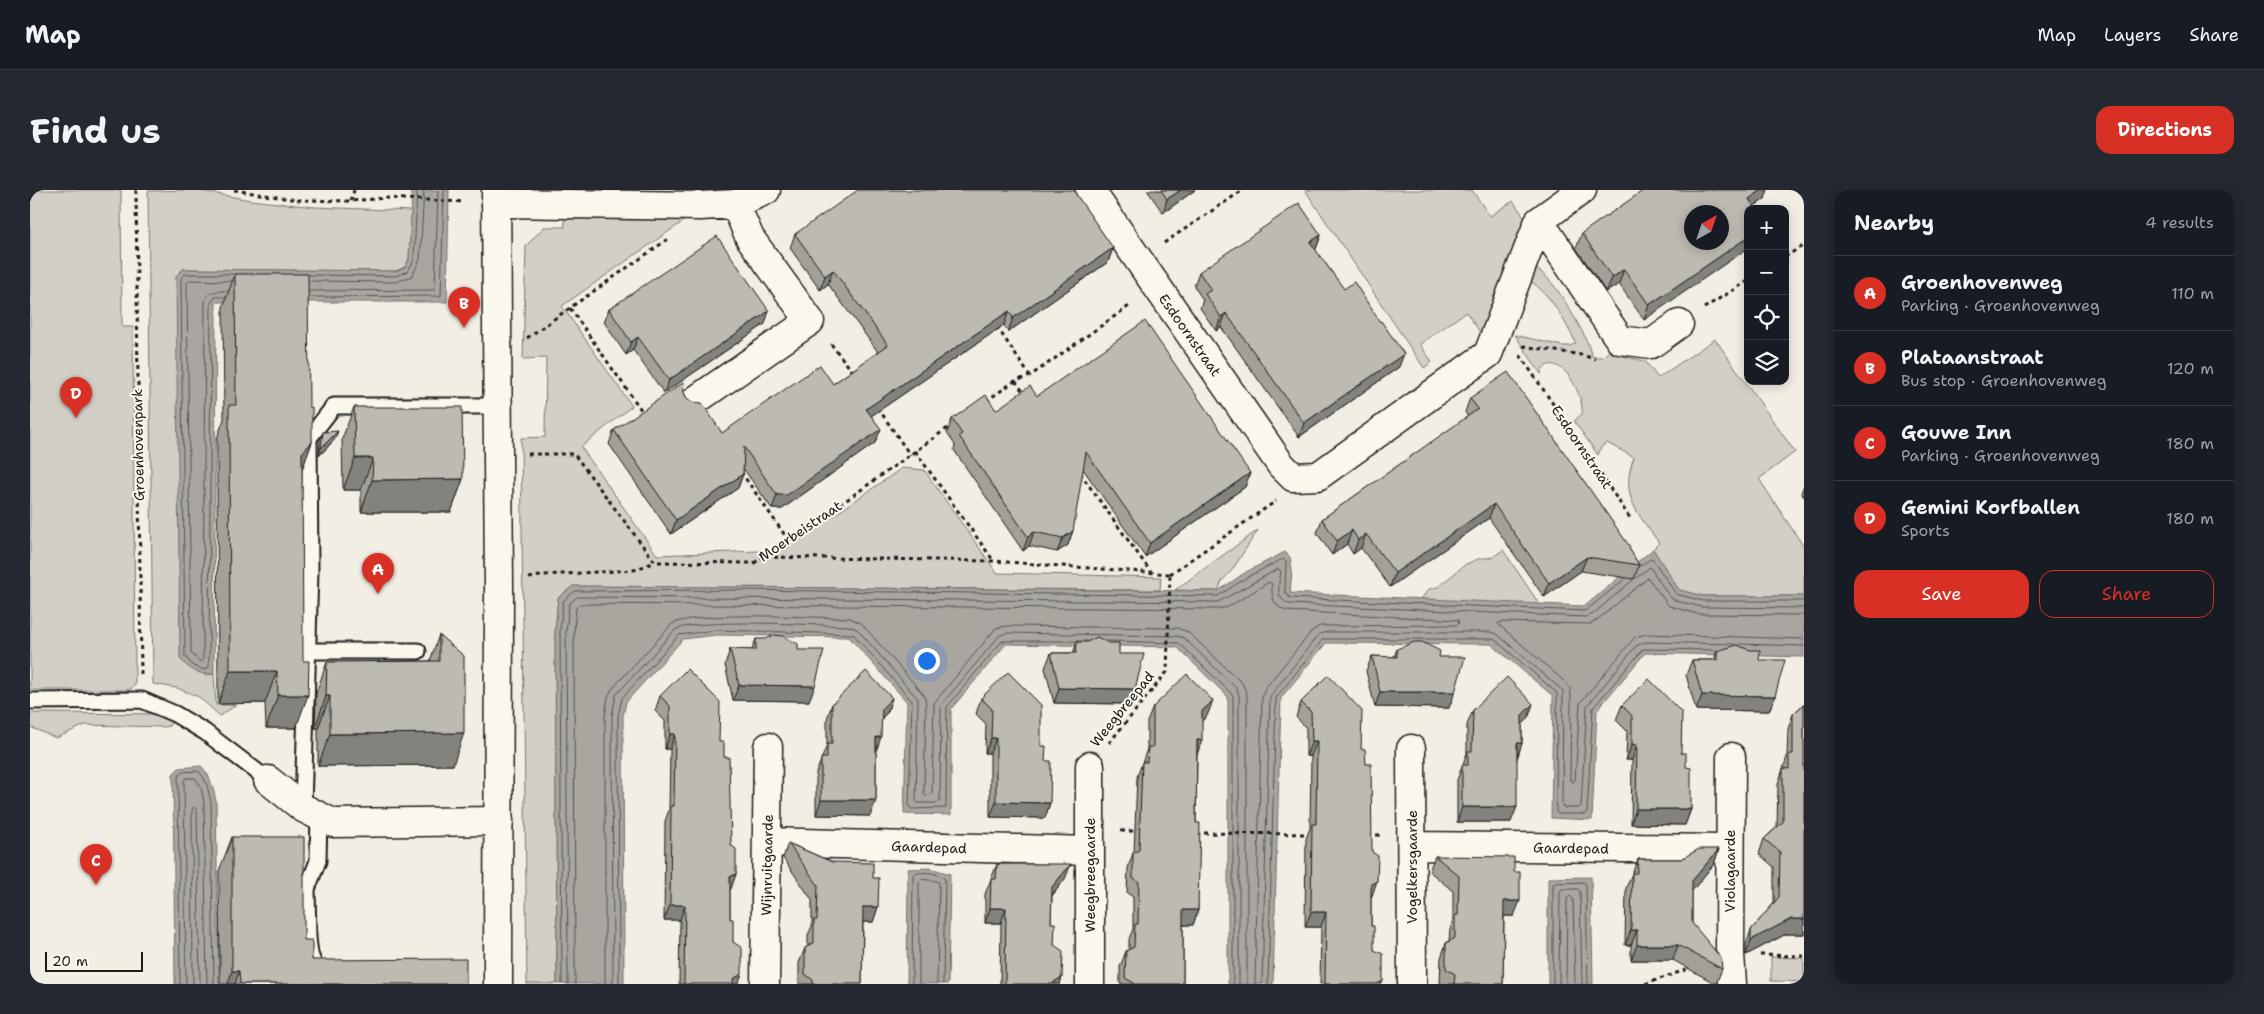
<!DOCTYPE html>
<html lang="en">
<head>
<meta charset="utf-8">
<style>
	:root { --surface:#171b24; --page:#242831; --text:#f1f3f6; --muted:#9ea1a6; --line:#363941; --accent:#d93025 }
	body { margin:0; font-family:"Shantell Sans",sans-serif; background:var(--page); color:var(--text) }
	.controls { position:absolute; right:15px; top:15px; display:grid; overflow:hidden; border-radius:10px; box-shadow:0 2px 12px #0003 }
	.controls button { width:45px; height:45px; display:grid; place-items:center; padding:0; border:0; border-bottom:1px solid var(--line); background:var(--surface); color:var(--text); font:25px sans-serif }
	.compass { position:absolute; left:1654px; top:15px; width:45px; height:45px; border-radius:50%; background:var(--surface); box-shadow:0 2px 12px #0003; rotate:40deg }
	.scale { position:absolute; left:15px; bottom:12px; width:98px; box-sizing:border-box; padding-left:5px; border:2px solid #1c1c1c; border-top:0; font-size:14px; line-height:18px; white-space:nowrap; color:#1c1c1c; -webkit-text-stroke:4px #fbf7ec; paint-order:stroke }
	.you { position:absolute; left:896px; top:470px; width:18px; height:18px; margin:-12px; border:4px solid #fff; border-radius:50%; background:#1a73e8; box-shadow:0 0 0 8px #1a73e833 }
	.badge { display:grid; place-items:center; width:32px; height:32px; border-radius:50%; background:var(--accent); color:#fff; font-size:16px; font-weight:700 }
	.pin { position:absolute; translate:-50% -41px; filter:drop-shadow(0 1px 2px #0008) }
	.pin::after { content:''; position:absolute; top:26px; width:18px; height:15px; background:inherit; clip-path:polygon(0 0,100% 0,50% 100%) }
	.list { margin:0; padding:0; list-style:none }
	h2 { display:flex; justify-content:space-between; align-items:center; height:65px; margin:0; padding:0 20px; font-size:21px }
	h2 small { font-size:16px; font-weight:400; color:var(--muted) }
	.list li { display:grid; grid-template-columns:32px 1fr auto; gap:15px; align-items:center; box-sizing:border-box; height:75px; padding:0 20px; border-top:1px solid var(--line) }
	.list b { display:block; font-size:19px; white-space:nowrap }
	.list p { margin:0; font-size:16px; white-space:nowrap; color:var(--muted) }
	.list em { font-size:16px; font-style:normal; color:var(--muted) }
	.actions { display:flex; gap:10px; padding:15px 20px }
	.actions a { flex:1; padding:11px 0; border:1px solid var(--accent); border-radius:15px; text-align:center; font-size:18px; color:var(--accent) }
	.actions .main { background:var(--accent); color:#fff }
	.icon { flex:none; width:28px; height:28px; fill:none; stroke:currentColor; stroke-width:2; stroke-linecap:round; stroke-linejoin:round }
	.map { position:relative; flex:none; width:1774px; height:794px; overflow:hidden; border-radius:15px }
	header { display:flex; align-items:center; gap:30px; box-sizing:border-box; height:70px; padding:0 25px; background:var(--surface); border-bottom:1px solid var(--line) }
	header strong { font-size:24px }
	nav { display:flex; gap:28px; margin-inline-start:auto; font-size:18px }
	.intro { display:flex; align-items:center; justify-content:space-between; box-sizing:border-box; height:120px; padding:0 30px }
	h1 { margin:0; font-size:35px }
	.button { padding:12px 22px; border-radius:15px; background:var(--accent); color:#fff; font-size:18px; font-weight:700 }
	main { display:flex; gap:30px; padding:0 30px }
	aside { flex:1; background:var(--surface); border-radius:15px; box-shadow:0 2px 12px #0003 }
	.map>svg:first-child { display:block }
</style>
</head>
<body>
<header>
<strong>Map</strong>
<nav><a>Map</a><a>Layers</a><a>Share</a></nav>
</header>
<div class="intro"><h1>Find us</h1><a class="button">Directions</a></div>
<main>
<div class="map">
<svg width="1774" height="794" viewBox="0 0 1774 794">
	<rect width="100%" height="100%" fill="#f2eee4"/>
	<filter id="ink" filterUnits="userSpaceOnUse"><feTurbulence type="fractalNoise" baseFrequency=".02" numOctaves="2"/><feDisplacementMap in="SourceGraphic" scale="10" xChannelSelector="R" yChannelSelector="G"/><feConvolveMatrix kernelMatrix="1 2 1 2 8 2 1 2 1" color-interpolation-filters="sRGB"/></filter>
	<g filter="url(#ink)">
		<path fill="#d2cfc6" stroke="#777671" d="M0,0H91L92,137H103L105,495L100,500H0Z
			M165,0L220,10L285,17L382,21L379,69L375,77L366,81L153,79L175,485L184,484L186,515H206L190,526L169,507L147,498L123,494L118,1Z
			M1275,0H1442L1460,26L1483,11L1497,31L1456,135L1450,142L1436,122L1390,154L1402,172L1394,178Z
			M534,27L658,28L532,116L602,216L551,257L627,365L754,360L872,278L894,280L967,383L1131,387L1130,400L543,396L528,408L525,440L527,794H497L491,248L515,247L516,168L493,169L496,56L514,37H535Z
			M1503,77C1524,87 1543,125 1554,145C1558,152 1559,160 1563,167H1573L1579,161V157L1588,165L1615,171L1628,188L1685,149L1765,262L1729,289L1774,357V406H1673L1649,400L1623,359L1629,353C1608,323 1589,306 1604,267L1577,253L1571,257L1568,265L1544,231L1552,224C1555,208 1532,160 1512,179L1511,184L1485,145L1532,156H1540L1546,153C1534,130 1521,104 1499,90Z
			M1228,340L1202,380L1192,391L1188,401L1145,400Z
			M1473,360L1510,415L1391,409L1399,399L1408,397L1436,374L1448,369L1463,367Z
			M0,523L141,524L142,531L139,536L134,537L55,535L26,548L0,537Z
			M1741,767L1774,768V792L1741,791Z"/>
		<path fill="#a9a6a0" stroke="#716f6b" d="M382,0H419L417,112H186L184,484C168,485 160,480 150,469L146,86L153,79L366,81L375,77L379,69Z
			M1623,359L1649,400L1673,406H1774V467L1615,463L1567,520L1562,630L1521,628L1523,506L1461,454L1296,453L1251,508L1243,794H1198V507L1147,457L976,454L921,519V625L874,624L877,512L819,447L686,445L653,449L596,512L593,526L594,794H527L525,440L528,408L543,396L1188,401L1216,382L1255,362L1260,367L1262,380L1260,403L1555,416Z
			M171,576C181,586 183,598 186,611L189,794H145L143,584L149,578Z
			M900,678L920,684L918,794H877L878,679Z
			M1561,687L1563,794H1518V688Z"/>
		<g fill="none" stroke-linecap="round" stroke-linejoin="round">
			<path stroke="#545351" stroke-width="1" d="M279,85L366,86L378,81L384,70L387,0
				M279,91L366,92L382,86L390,70L394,0
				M198,101C187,101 178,100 175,112L173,469L170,472L161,463L157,93L159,90L202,91
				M279,101L405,100L408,0
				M196,107H185L181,113L179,477L175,480L163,476L155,466L151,88L155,84H204
				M279,107L411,106L414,0
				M1610,376L1622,368L1646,404L1673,411H1774
				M1606,388L1620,377L1639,406L1646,411L1672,417L1774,418
				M1774,425L1668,424L1639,416L1618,388L1567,430L1560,434L1470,432L1468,434L1534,491L1540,498L1541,507L1540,590L1543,592L1545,590L1550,513L1605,447L1616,444L1774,449
				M1078,451L1149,453L1203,505V794
				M1709,454L1774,456
				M150,794L148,587L152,582L168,581C177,588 178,601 181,612L184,794
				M156,794L154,591L156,588H165L171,597L174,613L177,794
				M163,794L162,620L164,617L167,620L170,794
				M532,794L530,441L533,411L545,401L712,400L1188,406L1219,386L1253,369L1256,371L1255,402L1260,408L1555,421L1595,389
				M538,794L536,441L539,414L547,407L1188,412L1248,379L1251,381C1249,394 1244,408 1259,414L1556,427L1563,424L1603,390
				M545,794L544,441L546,418L550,414L1188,419L1198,417L1239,392L1242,394C1241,407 1244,417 1257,421L1428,430L1429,433L1427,435L1290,436L1282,441L1235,498L1232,508L1225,794
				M575,794V526L578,507L582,499L641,435C662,420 788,428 820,428L831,433L894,505L896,513L894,603L896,606L902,604L904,513L966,438L977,436L1147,438L1158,442L1212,493L1217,504V794
				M583,794L582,526L586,505L645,440C667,428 787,435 819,436L827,439L888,509L886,611L888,613H907L910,611L911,515L970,445L977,443L1147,446L1154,448L1206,498L1209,505V794
				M589,794L588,526L592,508L649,445L686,440L823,444L882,511L879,617L882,619L916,618L917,517L972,451H1057
				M882,794L883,685L885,683C895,682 907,682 915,689L913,794
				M889,794V691L891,689L907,691L909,693L907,794
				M1232,794L1240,506L1289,444L1297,442H1461L1467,444L1533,501L1532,616L1535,618H1549L1551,616L1557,516L1606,456L1615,452L1705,454
				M1238,794L1246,508L1293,449H1464L1527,503L1526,622L1528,624H1555L1557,622L1563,518L1613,459L1687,460
				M1523,794V694L1526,693L1554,692L1556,695L1558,794
				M1529,794L1530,701L1532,699H1548L1550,701L1552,794
				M1536,794L1537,709L1540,706L1543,709L1545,794"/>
			<defs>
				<path id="lane" d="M277,461H388
					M0,511L112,510L145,524L175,542L238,590
					M273,618L280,381L279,248L304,216H466
					M289,625L288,671L277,699L278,748L280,764L291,794"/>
				<path id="street" d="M1060,0L1251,275L1263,287L1288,286L1458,164L1509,31L1552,0
					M466,13L670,16L705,14L736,0
					M1509,31L1590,150L1621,154L1649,134
					M663,212L780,131L720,48L705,14
					M1381,559L1382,794
					M1701,567L1700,764L1702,794
					M1060,576V794
					M238,590L273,618L303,633L469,631
					M737,652L1060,661
					M1382,656L1700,659
					M735,794L738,557"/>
				<path id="secondary" d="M466,0L469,395L468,794"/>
			</defs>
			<use href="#lane" stroke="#1c1c1c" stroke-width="19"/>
			<use href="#street" stroke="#1c1c1c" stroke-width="31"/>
			<use href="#secondary" stroke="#1c1c1c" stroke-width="31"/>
			<path stroke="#1c1c1c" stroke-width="3" stroke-dasharray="4 4" stroke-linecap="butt" d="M106,0L111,487
				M204,0L267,10L321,11L356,8L435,12
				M321,11L324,0
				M1134,53L1213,0
				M1755,67L1774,55
				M540,118L614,224
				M1674,118L1718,91
				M967,137L1000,186
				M497,148L641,47
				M801,154L823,182
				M1493,156L1552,165L1565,169
				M1490,165L1600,328
				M985,191L995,204
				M956,211L985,191L1000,186L1102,114
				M848,218L880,265
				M885,261L963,370
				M498,264H544L625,372L724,373L759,351L922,235
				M711,282L759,351
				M1050,283L1121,382
				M736,367L963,371L1140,384
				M1140,384L1246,311
				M499,388L515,385L604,380L625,372
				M1079,553L1137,482L1140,384
				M1091,641H1107
				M1166,643L1282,644
				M1338,645H1352
				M1730,765L1774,766
				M1615,794L1661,778"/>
			<use href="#lane" stroke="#fbf7ec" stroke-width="15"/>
			<use href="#street" stroke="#fbf7ec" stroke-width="28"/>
			<use href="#secondary" stroke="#fbf7ec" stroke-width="28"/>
		</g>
		<path fill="#a3a098" stroke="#1c1c1c" d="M1117,0H1165L1133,23Z
			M1735,9L1724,16L1614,130L1589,94L1576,102L1546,58L1552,43Z
			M765,44L1083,58L1078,72L978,142L974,135L841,226L845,253L752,319H742L713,278V284L708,298L641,344L579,254L584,240L653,200L656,207L692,243L803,194L848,162L798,94L790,100L760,58Z
			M1291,45L1286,59H1285L1369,177L1269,247L1191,137L1186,141L1170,118L1173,110L1164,96L1169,82Z
			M205,84L279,217L282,252L272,280L266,538H236L235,513L188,514L187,248L194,229L193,117Z
			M579,119L735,134L634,203L603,160L596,165L574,132Z
			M1007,206L1220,283L1215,297L1115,367L1053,279L1038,355L1027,362L999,356L993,361L924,260L925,255L917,243L922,229L966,220Z
			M1440,208L1599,359L1609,375L1604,389L1551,381L1514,407L1459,328L1360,397L1331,358L1323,364L1317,354L1302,365L1287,343L1292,329L1438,227L1435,222Z
			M324,217L433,289L421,322H331V300H313L312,249Z
			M293,242L305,249L289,266L290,249Z
			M1774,295V307L1771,303Z
			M409,445L423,575L288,576V538H285L286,503L297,472L400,471Z
			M726,449L768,460L779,511L703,510L695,475L700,459L722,460Z
			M1047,452L1089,464L1100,514L1024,513L1015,478L1021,463H1043Z
			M1367,459L1409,467L1419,518L1345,517L1336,481L1342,466L1364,467Z
			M1687,461L1729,470L1745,506L1739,521L1666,520L1656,485L1662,470H1684Z
			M630,506L689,552L694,567L701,655L706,684L700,699V729L708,794H649L650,730H634L635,631L639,620L640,559H635V531L625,521Z
			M862,508L857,523L852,528L846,562V610L840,626L786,625V583L797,555V529L802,514Z
			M951,508L1011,556L1015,571L1020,613L1015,628L960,627V563H955L956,534L946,524Z
			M1271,512L1331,559L1336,574L1342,706H1341V736L1344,760L1353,791L1351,794H1290L1291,737H1275L1276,649L1280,638L1281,566H1276V538L1266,527Z
			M1774,514V744H1756L1716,765V755L1721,740L1744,713V677L1729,664L1734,649L1747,637L1748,594L1757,567L1758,539L1763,524Z
			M1592,515L1651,563L1656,577L1661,619L1655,635L1601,634L1602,570H1596L1597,541L1586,530Z
			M1123,517L1177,526L1172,531L1167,564L1166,633L1168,720L1163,735H1153V794H1090V777L1096,761L1099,760V749L1103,739V707L1097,703L1098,678L1103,663H1104L1107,587L1117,559V532Z
			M1443,520L1498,529L1492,534V553L1487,568L1481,632H1427V590L1437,563V535Z
			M202,647L274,750L282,770L436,794H190L189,681Z
			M758,653L802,672L843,688L848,717L843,732H833L832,794H769V773L775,758L778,756V745L782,736V710L753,668Z
			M1689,659L1684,674L1662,700V733L1692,779L1686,794L1643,770H1601V755H1595L1596,698L1608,669H1651Z
			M1405,666L1484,726H1474L1473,794H1410L1411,768L1416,753L1419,751L1420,740L1423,730V701L1399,681Z
			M967,674L1035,689L1022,706L1021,733L1024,755L1032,787L1030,794H970L971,733H955V704Z"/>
		<path fill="#84827c" stroke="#1c1c1c" d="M1151,0H1165L1133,23L1137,9Z
			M1732,0H1738L1735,9L1720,19L1719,9Z
			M1291,45L1286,59L1275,66L1280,52Z
			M1718,47V58L1614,130L1619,115Z
			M1083,58L1078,72L978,142L983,128Z
			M1594,79L1589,94L1576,102L1582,88Z
			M803,80L798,94L790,100L795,86Z
			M739,121L735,134L634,203L639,190Z
			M979,121L974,135L831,233L836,219Z
			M1196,123L1191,137L1186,141L1191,127Z
			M608,147L603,160L596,165L601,152Z
			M1374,164L1369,177L1269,247L1274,233Z
			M851,239L845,253L752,319H742L747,305Z
			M308,241L305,249L289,266L291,258Z
			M282,252L270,285L272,263Z
			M325,268H343L331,300H313Z
			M1220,283L1215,297L1115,367L1120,353Z
			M713,284L708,298L641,344L646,330Z
			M433,289L421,322H331L342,290Z
			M1464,314L1459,328L1360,397L1365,383Z
			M1322,340L1317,354L1302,365L1307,351Z
			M1043,341L1038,355L1027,362L1033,348Z
			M1004,342L999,356L993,361L998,347Z
			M1336,344L1331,358L1323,364L1328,350Z
			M1557,367L1551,381L1514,407L1519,393Z
			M200,481H247L235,513L188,514Z
			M709,495L785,496L779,511L703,510Z
			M1029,498L1105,499L1100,514L1024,513Z
			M1350,502H1425L1419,518L1345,517Z
			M248,505H278L266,538H236Z
			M1672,505L1745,506L1739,521L1666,520Z
			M296,506H300L288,538H285Z
			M862,508L857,523L846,533L852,518Z
			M1183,511L1177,526L1167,536L1172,521Z
			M1503,514L1498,529L1487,540L1492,525Z
			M434,543L423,575L288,576L300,544Z
			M640,544H645L640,559H635Z
			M846,547H851L846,562Z
			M961,548H966L960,563H955Z
			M1167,550H1172L1167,565Z
			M1282,551H1287L1281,566H1276Z
			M1487,553H1492L1487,569Z
			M1602,554L1607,555L1602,570H1596Z
			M791,610H846L840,626L786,625Z
			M966,612L1020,613L1015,628L960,627Z
			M1432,617H1487L1481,632H1427Z
			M1606,619H1661L1655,635L1601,634Z
			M1689,659L1684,674L1657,707L1662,691Z
			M1041,674L1035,689L1016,712L1022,697Z
			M706,684L701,699L695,702L700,687Z
			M1347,691L1342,706L1336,709L1341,694Z
			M1474,711H1490L1484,726H1469Z
			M640,715H655L650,730H634Z
			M833,717H848L843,732H827Z
			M960,718H976L971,733H955Z
			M1153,720H1168L1163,735H1148Z
			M1281,722H1296L1291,737H1275Z
			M1761,729H1774V744H1756L1716,765L1721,750Z
			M1601,740H1607L1601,755H1595Z
			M1607,755H1648L1643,770H1601Z
			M202,781H209L205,794H198Z
			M712,784L708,794H701L703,789Z
			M1032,787L1030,794H1023L1024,792Z"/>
		<path fill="#bdbab1" stroke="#1c1c1c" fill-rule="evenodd" d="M828,0H1043L1083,58L983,128L979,121L836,219L851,239L757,305H747L714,257L713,284L646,330L584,240L654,192L653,200L656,207L662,212L672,213L692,243L790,175L803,194L858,155L803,80L795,86L765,44Z
			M1131,0H1151L1137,9Z
			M1614,0H1732L1719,9L1725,19H1718V47L1619,115L1594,79L1582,88L1552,43ZM1662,22H1692V52H1662Z
			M1269,13L1291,45L1280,52L1314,99L1324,92L1350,132L1351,131L1374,164L1274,233L1196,123L1191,127L1175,104L1181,100L1169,82Z
			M687,46L739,121L639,190L608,147L601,152L579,119Z
			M205,84H278L279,217H282V252L272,263L273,471H279L278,505H248L247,481H200L199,215H206Z
			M1115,131L1220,283L1120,353L1056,262L1043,341L1033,348L1004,342L998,347L929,246L932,244L922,229L956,205L966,220L1000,196L1007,206Z
			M1478,182L1600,357L1599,358L1609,375L1557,367L1519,393L1464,314L1365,383L1336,344L1328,350L1322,340L1307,351L1292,329L1448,219L1440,208Z
			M324,217H432L433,289L342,290L343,268H325Z
			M308,241L291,258L293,242Z
			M409,445L434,466V543L300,544V506H296L297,472L409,471Z
			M744,445L753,446L768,454V460H794L785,496L709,495L700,459L726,460V449H736Z
			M1067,447L1079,453H1089V464H1114L1105,499L1029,498L1021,463H1046L1047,452H1057Z
			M1384,452H1392L1410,461L1409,467H1435L1425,502H1350L1342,466L1367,467V459Z
			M1707,455L1720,460H1730L1729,470H1755L1745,506L1672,505L1662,470H1687V461Z
			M657,479L690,512L689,552H694V567H699L701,655L706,659V684L700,687V729H703V752L712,758V784L703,789V794H654L655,715H640L641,616H644L645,544H640V516L630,506Z
			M836,481L862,508L852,518L851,547H846V610H791V568H797V554H802V514Z
			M978,482L1011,515V556H1016L1015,571H1021L1020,613L966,612V548H961L962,519L951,508Z
			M1157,484L1183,511L1172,521V550H1167L1166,633H1170L1168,720H1153V794H1104V793L1095,788L1096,761L1104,757L1105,734H1108L1109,692L1103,688V663L1109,660L1112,572H1117L1118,557H1123V517Z
			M1298,485L1332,521L1331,559H1335L1336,574H1341L1342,662L1348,666L1347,691L1341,694V736H1344V760L1353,764V791L1347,794H1295L1296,722H1281L1282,634H1286L1287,551H1282L1281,522L1271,512Z
			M1477,487L1503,514L1492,525V553H1487V617H1432V575H1438V561H1442L1443,520Z
			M1619,489L1652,523L1651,563H1656V577L1661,578V619H1606L1607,555L1602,554V526L1592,515Z
			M1774,514V729H1761L1721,750V740L1749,707L1750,662L1734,649L1753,632V578L1759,579V564H1763V524Z
			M202,647H274V750H282V770L436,769V794H210L209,781H202Z
			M758,653L802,672L843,673V688H849L848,717H833L832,794H783V790L775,784V758L784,753V730H787L788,695Z
			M1669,659H1689L1662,691V733L1691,768L1692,779L1648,755H1607V740H1601L1602,683H1607L1608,669H1651Z
			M1405,666L1484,667V682H1490V711H1474L1473,794H1424L1425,784L1416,779V753L1425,748V725H1428L1429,686Z
			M967,674H1041L1022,697L1021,733H1025L1024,755L1033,761L1032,787L1024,792V794H975L976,718H960L961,689H966Z"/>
	</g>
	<g text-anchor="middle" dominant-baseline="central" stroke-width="4" stroke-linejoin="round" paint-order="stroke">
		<g font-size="14" fill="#1c1c1c" stroke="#fbf7ec">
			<text transform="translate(1160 145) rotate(55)">Esdoornstraat</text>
			<text transform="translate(108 255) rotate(-91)">Groenhovenpark</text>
			<text transform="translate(1552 257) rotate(56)">Esdoornstraat</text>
			<text transform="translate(770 341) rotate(-34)">Moerbeistraat</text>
			<text transform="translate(1092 519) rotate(-51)">Weegbreepad</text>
			<text transform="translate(899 657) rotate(2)">Gaardepad</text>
			<text transform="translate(1541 658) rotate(1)">Gaardepad</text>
			<text transform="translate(737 675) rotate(-89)">Wijnruitgaarde</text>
			<text transform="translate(1382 677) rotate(-90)">Vogelkersgaarde</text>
			<text transform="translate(1700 681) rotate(-90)">Violagaarde</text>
			<text transform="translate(1060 685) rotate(-90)">Weegbreegaarde</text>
		</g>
	</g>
</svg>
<div class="controls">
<button>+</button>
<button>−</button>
<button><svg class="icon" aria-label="locate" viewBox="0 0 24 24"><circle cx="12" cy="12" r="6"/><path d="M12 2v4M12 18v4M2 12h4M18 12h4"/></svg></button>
<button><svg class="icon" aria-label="layers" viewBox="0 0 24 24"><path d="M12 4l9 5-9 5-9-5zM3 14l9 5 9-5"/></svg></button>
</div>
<svg class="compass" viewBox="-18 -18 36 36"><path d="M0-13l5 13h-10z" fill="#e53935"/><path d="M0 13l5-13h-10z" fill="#9ea1a6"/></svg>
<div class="scale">20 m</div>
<div class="you"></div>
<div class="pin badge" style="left:348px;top:404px">A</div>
<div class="pin badge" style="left:434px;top:138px">B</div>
<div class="pin badge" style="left:66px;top:695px">C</div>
<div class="pin badge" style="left:46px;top:228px">D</div>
</div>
<aside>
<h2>Nearby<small>4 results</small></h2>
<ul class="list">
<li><span class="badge">A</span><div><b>Groenhovenweg</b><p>Parking · Groenhovenweg</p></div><em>110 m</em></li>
<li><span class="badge">B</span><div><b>Plataanstraat</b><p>Bus stop · Groenhovenweg</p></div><em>120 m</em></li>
<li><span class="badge">C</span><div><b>Gouwe Inn</b><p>Parking · Groenhovenweg</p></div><em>180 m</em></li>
<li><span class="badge">D</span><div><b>Gemini Korfballen</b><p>Sports</p></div><em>180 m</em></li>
</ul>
<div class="actions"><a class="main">Save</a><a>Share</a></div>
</aside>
</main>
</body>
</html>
